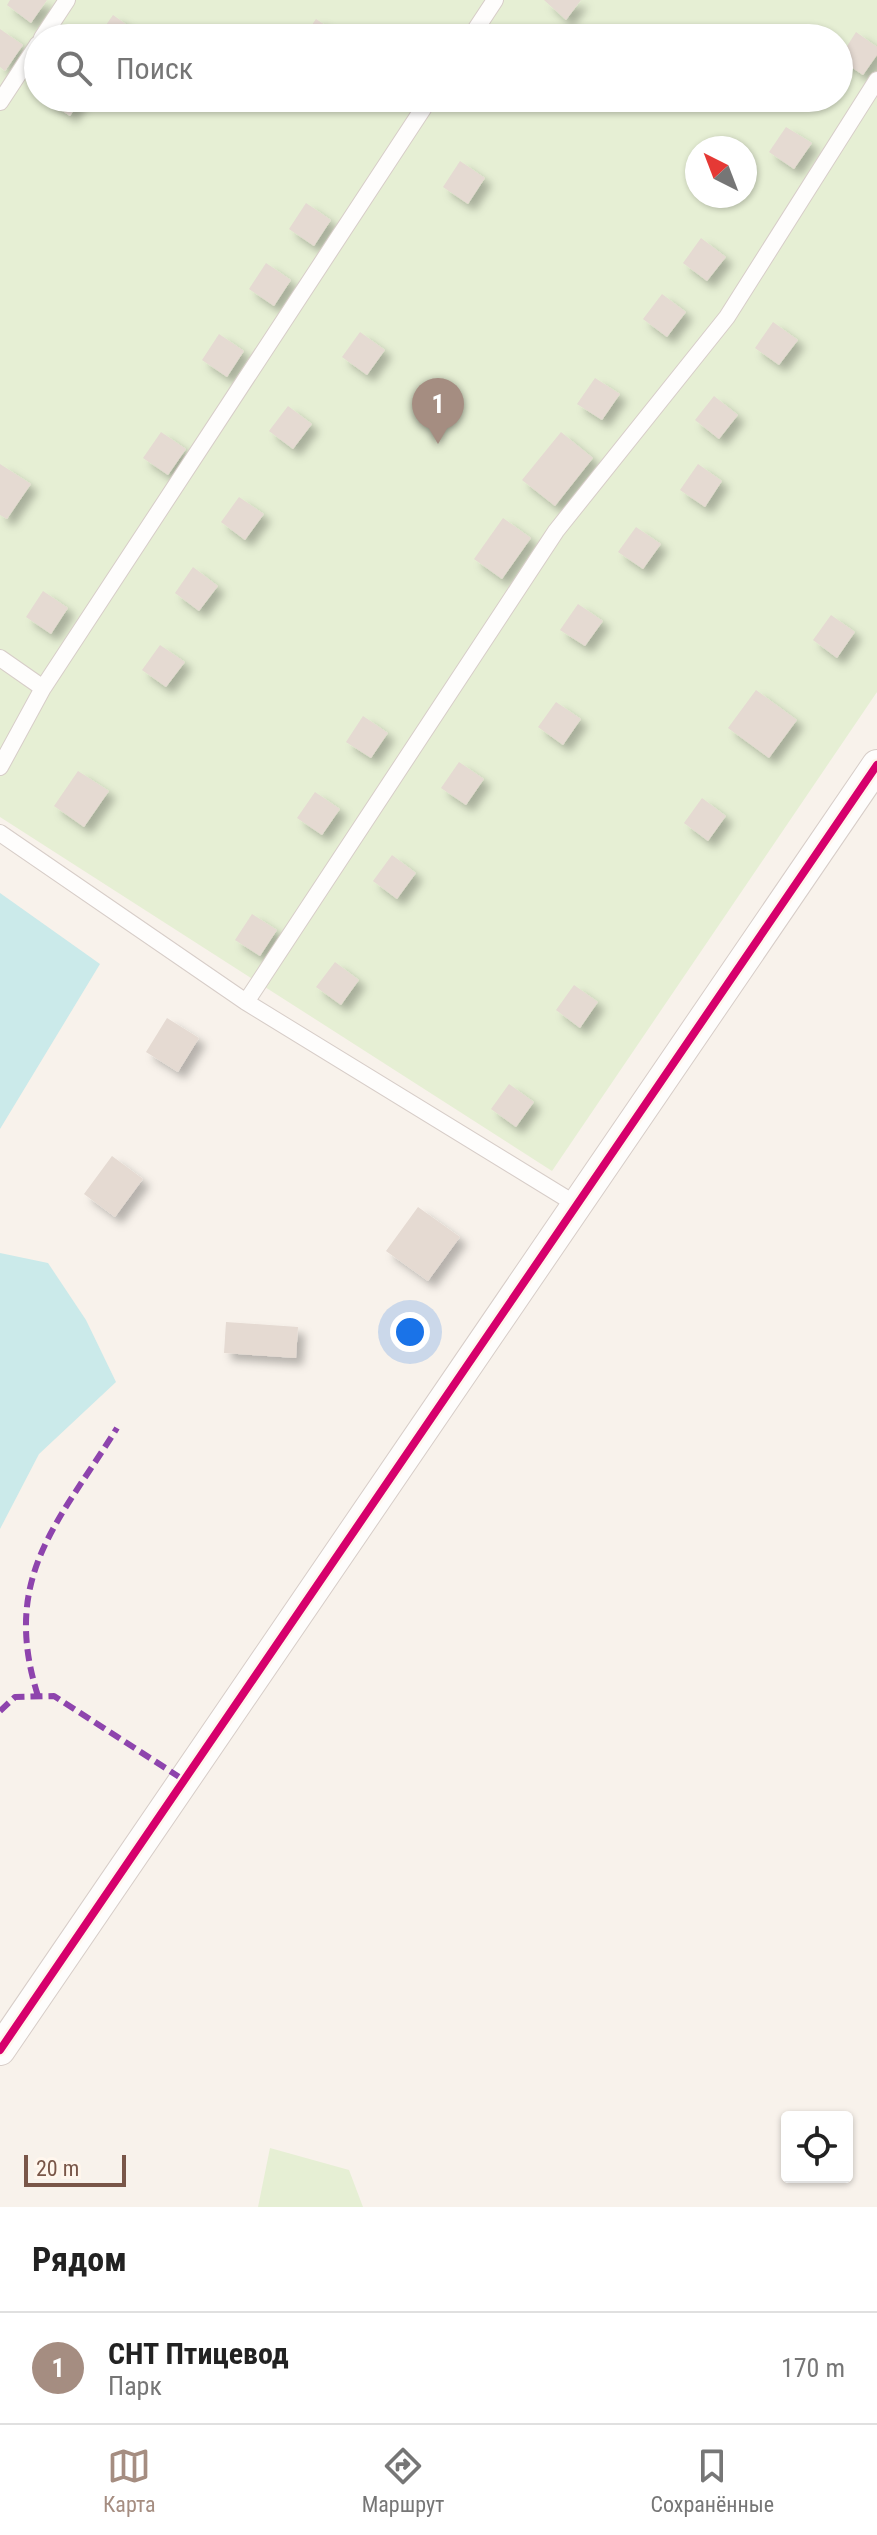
<!DOCTYPE html>
<html lang="ru">
<head>
<meta charset="utf-8">
<style>
	:root { --surface:#fff; --page:#f6f6f6; --text:#222; --muted:#767676; --line:#e0e0e0; --accent:#a58d81 }
	body { margin:0; font-family:"Roboto Condensed",sans-serif; background:var(--page); color:var(--text) }
	.controls { position:absolute; right:24px; bottom:24px; display:grid; overflow:hidden; border-radius:8px; box-shadow:0 2px 6px #0004 }
	.controls button { width:72px; height:72px; display:grid; place-items:center; padding:0; border:0; border-bottom:2px solid var(--line); background:var(--surface); color:var(--text); font:40px sans-serif }
	.compass { position:absolute; left:685px; top:136px; width:72px; height:72px; border-radius:50%; background:var(--surface); box-shadow:0 2px 6px #0004; rotate:318deg }
	.scale { position:absolute; left:24px; bottom:20px; width:102px; box-sizing:border-box; padding-left:8px; border:4px solid #795648; border-top:0; font-size:22px; line-height:28px; white-space:nowrap; color:#795648; -webkit-text-stroke:6px #fff6ed; paint-order:stroke }
	.you { position:absolute; left:410px; top:1332px; width:28px; height:28px; margin:-20px; border:6px solid #fff; border-radius:50%; background:#1a73e8; box-shadow:0 0 0 12px #1a73e833 }
	.badge { display:grid; place-items:center; width:52px; height:52px; border-radius:50%; background:var(--accent); color:#fff; font-size:26px; font-weight:700 }
	.pin { position:absolute; translate:-50% -66px; filter:drop-shadow(0 2px 4px #0008) }
	.pin::after { content:''; position:absolute; top:42px; width:28px; height:24px; background:inherit; clip-path:polygon(0 0,100% 0,50% 100%) }
	.list { margin:0; padding:0; list-style:none }
	h2 { display:flex; justify-content:space-between; align-items:center; height:104px; margin:0; padding:0 32px; font-size:34px }
	h2 small { font-size:26px; font-weight:400; color:var(--muted) }
	.list li { display:grid; grid-template-columns:52px 1fr auto; gap:24px; align-items:center; box-sizing:border-box; height:112px; padding:0 32px; border-top:2px solid var(--line) }
	.list b { display:block; font-size:30px; white-space:nowrap }
	.list p { margin:0; font-size:26px; white-space:nowrap; color:var(--muted) }
	.list em { font-size:26px; font-style:normal; color:var(--muted) }
	.icon { flex:none; width:44px; height:44px; fill:none; stroke:currentColor; stroke-width:2; stroke-linecap:round; stroke-linejoin:round }
	.map { position:relative; flex:none; width:877px; height:2207px; overflow:hidden }
	.search { position:absolute; background:var(--surface); box-shadow:0 2px 6px #0004; left:24px; right:24px; top:24px; height:88px; display:flex; align-items:center; gap:20px; box-sizing:border-box; padding:0 28px; border-radius:44px; color:var(--muted); font-size:30px }
	.sheet { height:216px; background:var(--surface) }
	nav { display:flex; justify-content:space-around; align-items:center; box-sizing:border-box; height:112px; border-top:2px solid var(--line); background:var(--surface); font-size:22px; color:var(--muted) }
	nav a { display:grid; justify-items:center; gap:4px }
	nav .on { color:var(--accent) }
	.map>svg:first-child { display:block }
</style>
</head>
<body>
<div class="map">
<svg width="877" height="2207" viewBox="0 0 877 2207">
	<defs>
		<filter id="shadow"><feDropShadow dx="7" dy="7" stdDeviation="4" flood-color="#0004"/></filter>
	</defs>
	<rect width="100%" height="100%" fill="#f8f2eb"/>
	<path fill="#e6efd4" fill-rule="evenodd" d="M0,0H877V692L552,1171L0,817ZM38,38H839V98H38ZM697,148H745V196H697Z
		M270,2148L349,2170L363,2207H258Z"/>
	<path fill="#cbeaea" d="M0,893L100,964L0,1129Z
		M0,1253L48,1263L86,1320L116,1382L39,1454L0,1529Z"/>
	<path fill="#e5dad2" filter="url(#shadow)" d="M10,0H47L31,23L7,5Z
		M544,0H581L566,20Z
		M113,15L137,32L133,38H97Z
		M316,19L340,35L339,38H303Z
		M0,29L23,45L5,71L0,67Z
		M856,32L877,47V55L863,75L839,59Z
		M43,98H82L70,116Z
		M786,127L812,143L794,169L769,152Z
		M460,161L485,178L468,204L443,187Z
		M306,203L331,220L314,246L289,229Z
		M701,238L726,257L707,281L683,263Z
		M266,263L291,280L274,306L249,289Z
		M662,294L686,312L667,337L643,319Z
		M773,322L798,340L779,365L755,348Z
		M360,332L385,350L367,375L342,357Z
		M219,334L244,351L227,377L202,360Z
		M595,378L620,394L602,420L577,404Z
		M714,396L738,415L719,439L695,420Z
		M288,406L312,424L293,449L269,431Z
		M161,432L186,449L168,475L143,458Z
		M561,432L593,458L555,506L522,480Z
		M0,464L31,484L7,519L0,515Z
		M698,464L722,481L705,507L680,490Z
		M239,497L264,514L245,540L221,522Z
		M503,518L531,538L502,579L474,559Z
		M636,527L661,544L643,569L618,552Z
		M193,567L218,586L199,611L175,593Z
		M43,591L68,608L51,634L26,617Z
		M578,604L603,621L585,646L560,630Z
		M831,615L855,632L837,658L813,640Z
		M160,645L185,662L166,687L142,670Z
		M756,690L797,720L769,758L728,728Z
		M556,702L581,719L563,745L538,727Z
		M363,716L388,733L371,758L346,742Z
		M459,762L484,779L466,805L441,788Z
		M78,771L109,791L84,827L54,806Z
		M315,792L340,809L322,835L297,818Z
		M702,798L726,816L708,841L684,823Z
		M392,855L416,873L397,899L373,881Z
		M252,914L277,930L260,956L235,940Z
		M335,962L359,980L341,1005L316,987Z
		M574,985L598,1002L580,1028L556,1010Z
		M167,1018L199,1038L178,1072L146,1052Z
		M509,1084L534,1102L516,1127L491,1109Z
		M112,1156L143,1179L115,1217L84,1194Z
		M418,1207L460,1237L428,1281L386,1251Z
		M226,1322L298,1327L296,1358L224,1353Z"/>
	<g fill="none" stroke-linecap="round" stroke-linejoin="round">
		<defs>
			<path id="service" d="M42,38L67,0
				M470,38L495,0
				M0,102L38,44
				M0,658L43,688
				M0,767L43,688L430,98
				M0,833L246,1002L577,1205
				M246,1002L556,531L727,317L877,80"/>
			<path id="minor" d="M0,2050L877,765"/>
		</defs>
		<use href="#service" stroke="#d7cdc8" stroke-width="18"/>
		<use href="#minor" stroke="#d7cdc8" stroke-width="32"/>
		<use href="#service" stroke="#fefdfc" stroke-width="16"/>
		<use href="#minor" stroke="#fefdfc" stroke-width="30"/>
		<path stroke="#8e44ad" stroke-width="6" stroke-dasharray="12 6" stroke-linecap="butt" d="M38,1696C0,1577 59,1522 117,1428
			M0,1711L15,1697L54,1696L184,1780"/>
		<defs>
			<path id="cycleway" d="M0,2050L877,765"/>
		</defs>
		<use href="#cycleway" stroke="#fff6ed" stroke-width="13"/>
		<use href="#cycleway" stroke="#d6006c" stroke-width="8"/>
	</g>
</svg>
<div class="controls">
<button><svg class="icon" aria-label="locate" viewBox="0 0 24 24"><circle cx="12" cy="12" r="6"/><path d="M12 2v4M12 18v4M2 12h4M18 12h4"/></svg></button>
</div>
<svg class="compass" viewBox="-18 -18 36 36"><path d="M0-13l5 13h-10z" fill="#e53935"/><path d="M0 13l5-13h-10z" fill="#767676"/></svg>
<div class="scale">20 m</div>
<div class="you"></div>
<div class="pin badge" style="left:438px;top:444px">1</div>
<div class="search"><svg class="icon" aria-label="search" viewBox="0 0 24 24"><circle cx="10" cy="10" r="6"/><path d="M15 15l6 6"/></svg>Поиск</div>
</div>
<section class="sheet">
<h2>Рядом<small></small></h2>
<ul class="list">
<li><span class="badge">1</span><div><b>СНТ Птицевод</b><p>Парк</p></div><em>170 m</em></li>
</ul>
</section>
<nav>
<a class="on"><svg class="icon" aria-label="map" viewBox="0 0 24 24"><path d="M3 6l6-2 6 2 6-2v14l-6 2-6-2-6 2zM9 4v14M15 6v14"/></svg>Карта</a>
<a><svg class="icon" aria-label="directions" viewBox="0 0 24 24"><path d="M12 3l9 9-9 9-9-9zM9 14v-3h6M13 9l2 2-2 2"/></svg>Маршрут</a>
<a><svg class="icon" aria-label="saved" viewBox="0 0 24 24"><path d="M7 4h10v16l-5-4-5 4z"/></svg>Сохранённые</a>
</nav>
</body>
</html>
